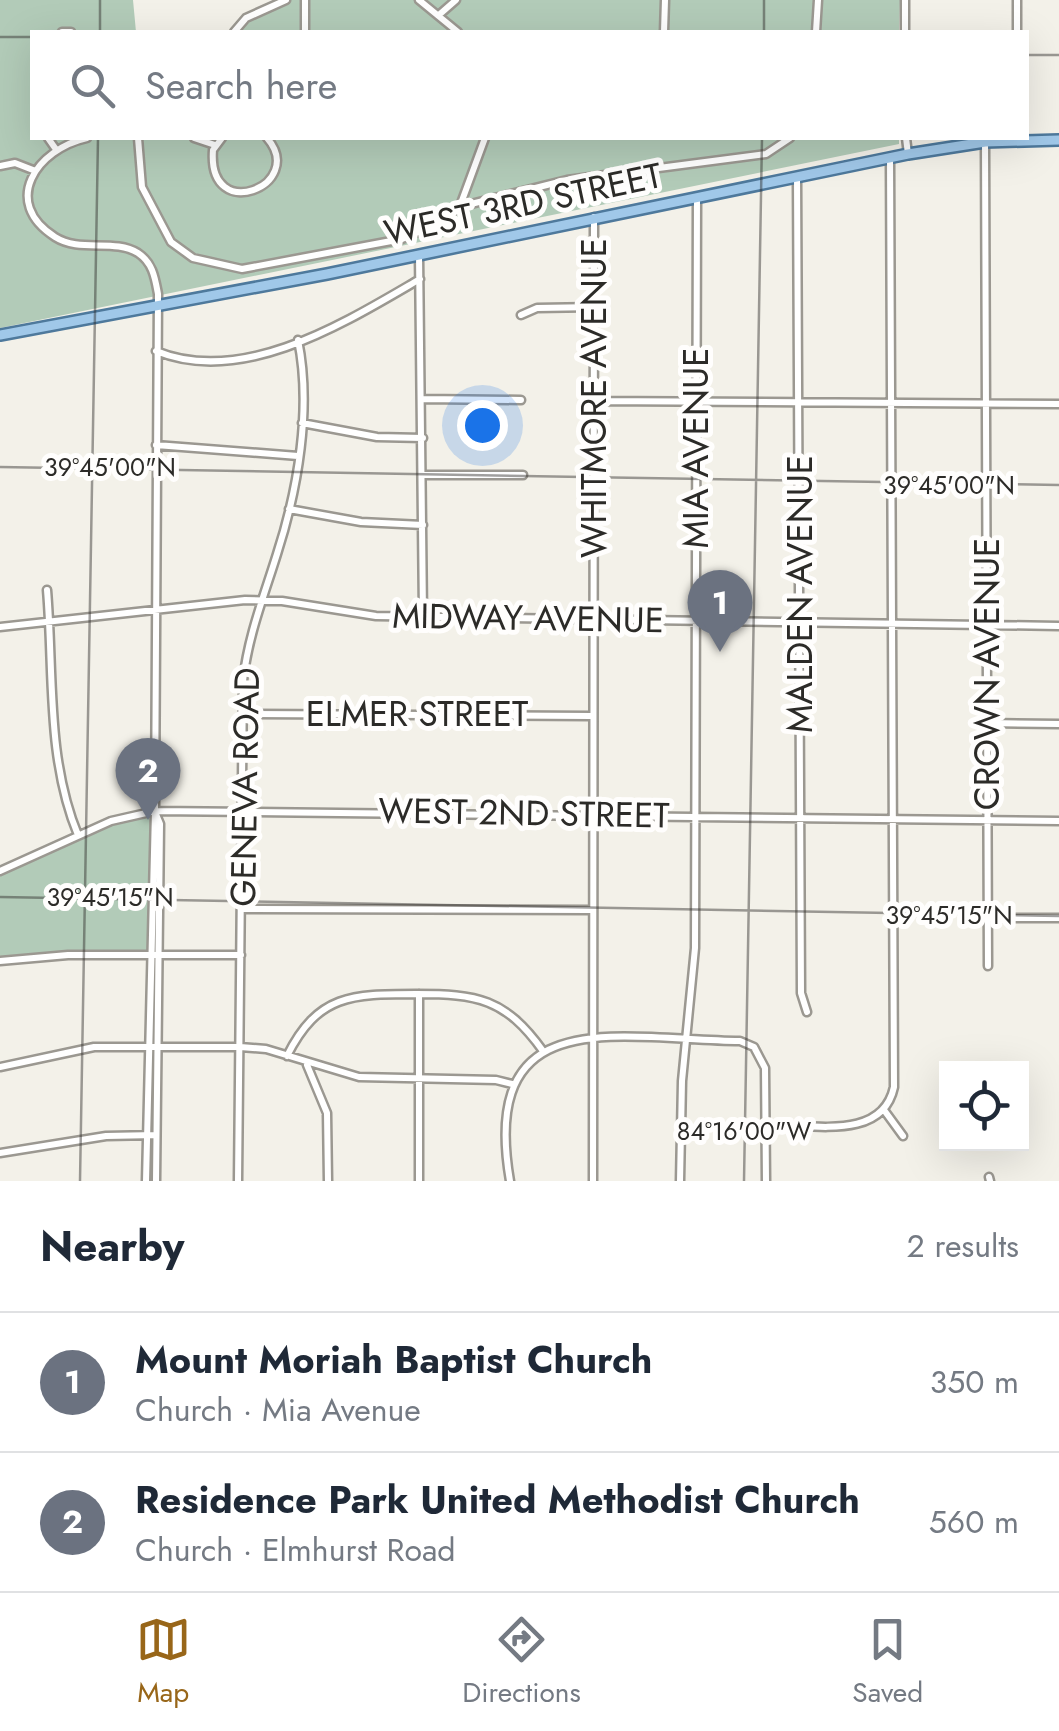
<!DOCTYPE html>
<html lang="en">
<head>
<meta charset="utf-8">
<style>
	:root { --surface:#fff; --page:#f6f6f7; --text:#1f2937; --muted:#747a83; --line:#e0e1e3; --accent:#986619 }
	body { margin:0; font-family:Jost,sans-serif; background:var(--page); color:var(--text) }
	.controls { position:absolute; right:30px; bottom:30px; display:grid; overflow:hidden; border-radius:0px; box-shadow:0 10px 40px #0002 }
	.controls button { width:90px; height:90px; display:grid; place-items:center; padding:0; border:0; border-bottom:2px solid var(--line); background:var(--surface); color:var(--text); font:50px sans-serif }
	.you { position:absolute; left:482px; top:425px; width:35px; height:35px; margin:-25px; border:8px solid #fff; border-radius:50%; background:#1a73e8; box-shadow:0 0 0 15px #1a73e833 }
	.badge { display:grid; place-items:center; width:65px; height:65px; border-radius:50%; background:var(--accent); color:#fff; font-size:32px; font-weight:700 }
	.pin { position:absolute; translate:-50% -82px; filter:drop-shadow(0 2px 5px #0008) }
	.pin::after { content:''; position:absolute; top:52px; width:35px; height:30px; background:inherit; clip-path:polygon(0 0,100% 0,50% 100%) }
	.list { margin:0; padding:0; list-style:none }
	h2 { display:flex; justify-content:space-between; align-items:center; height:130px; margin:0; padding:0 40px; font-size:42px }
	h2 small { font-size:32px; font-weight:400; color:var(--muted) }
	.list li { display:grid; grid-template-columns:65px 1fr auto; gap:30px; align-items:center; box-sizing:border-box; height:140px; padding:0 40px; border-top:2px solid var(--line) }
	.list b { display:block; font-size:38px; white-space:nowrap }
	.list p { margin:0; font-size:32px; white-space:nowrap; color:var(--muted) }
	.list em { font-size:32px; font-style:normal; color:var(--muted) }
	.icon { flex:none; width:55px; height:55px; fill:none; stroke:currentColor; stroke-width:2; stroke-linecap:round; stroke-linejoin:round }
	.map { position:relative; flex:none; width:1059px; height:1181px; overflow:hidden }
	.search { position:absolute; background:var(--surface); box-shadow:0 10px 40px #0002; left:30px; right:30px; top:30px; height:110px; display:flex; align-items:center; gap:25px; box-sizing:border-box; padding:0 35px; border-radius:0px; color:var(--muted); font-size:38px }
	.sheet { height:410px; background:var(--surface) }
	nav { display:flex; justify-content:space-around; align-items:center; box-sizing:border-box; height:140px; border-top:2px solid var(--line); background:var(--surface); font-size:28px; color:var(--muted) }
	nav a { display:grid; justify-items:center; gap:5px }
	nav .on { color:var(--accent) }
	.map>svg:first-child { display:block }
</style>
</head>
<body>
<div class="map">
<svg width="1059" height="1181" viewBox="0 0 1059 1181">
	<rect width="100%" height="100%" fill="#f3f1e9"/>
	<path fill="#b2cbb8" d="M0,0H133L136,32H32V138H899V144L0,328Z
		M290,0H900L899,32H232L246,18Z
		M155,811L150,956L0,961V871L111,821Z"/>
	<g fill="none" stroke-linecap="round" stroke-linejoin="round">
		<defs>
			<path id="minor" d="M305,0V32
				M419,0L458,32
				M440,14L456,0
				M62,32H71
				M234,32L246,18L286,0
				M664,32L665,0
				M816,32L818,0
				M905,32V0
				M1017,32V0
				M48,138L55,148
				M87,138C37,149 0,202 55,237C80,253 114,238 138,253C153,263 155,278 158,294L155,811L146,1181
				M138,138L142,187L171,242L193,258L242,269L402,239L440,222L459,207L567,180L766,154L790,138
				M194,138L215,145
				M222,138L213,150C207,226 308,185 267,138
				M906,138L908,154
				M985,142L988,966
				M0,166L15,163L33,170
				M797,177L801,993L807,1012
				M460,206L485,138
				M419,255L423,615
				M521,315L537,308L596,307
				M156,351C243,387 346,322 420,279
				M423,399L521,400
				M595,401L1059,404
				M302,423L377,437L423,438
				M156,445L298,456
				M423,475H523
				M289,509L361,522L423,525
				M47,590C54,672 46,758 78,835
				M0,627L245,600L282,601L376,616L1059,626
				M242,714L592,716
				M988,723L1059,724
				M155,812L160,824L156,1181
				M0,871L111,821L155,811L1059,821
				M242,909L592,910
				M988,918H1059
				M0,961L68,955H241
				M419,994V1181
				M287,1056C318,994 352,994 416,994C477,994 505,998 543,1051
				M307,1065L327,1113L328,1181
				M0,1067L94,1047H240L266,1049L359,1077L496,1080L512,1084
				M884,1110L903,1136
				M765,1125C808,1123 882,1143 894,1087L890,158
				M0,1153L106,1136L156,1135
				M989,1177L990,1181
				M238,1181L243,681C248,636 264,596 277,554C298,489 312,408 298,340
				M510,1181C479,1001 617,1039 740,1041L754,1047L765,1068L766,1181
				M593,1181L594,217
				M680,1181L682,1081L695,948L697,197"/>
			<path id="major" d="M0,335L327,274L908,154L985,142L1059,140"/>
		</defs>
		<use href="#minor" stroke="#9b9891" stroke-width="11"/>
		<use href="#major" stroke="#4e799c" stroke-width="14"/>
		<use href="#minor" stroke="#fff" stroke-width="6"/>
		<use href="#major" stroke="#a0c8e9" stroke-width="9"/>
	</g>
	<path fill="none" stroke="#2c2b28" stroke-width="2.5" stroke-opacity="0.45" d="M100,32V0M764,32V0M0,37H32M1026,55H1059M0,467L1059,485M0,897L1059,916M80,1181L98,138M744,1181L762,138"/>
	<g text-anchor="middle" dominant-baseline="central" stroke-width="10" stroke-linejoin="round" paint-order="stroke">
		<g font-size="35" fill="#2c2b28" stroke="#fffefd">
			<text transform="translate(523 204) rotate(-12)">WEST 3RD STREET</text>
			<text transform="translate(594 398) rotate(-90)">WHITMORE AVENUE</text>
			<text transform="translate(696 448) rotate(-90)">MIA AVENUE</text>
			<text transform="translate(800 594) rotate(-90)">MALDEN AVENUE</text>
			<text transform="translate(528 618) rotate(1)">MIDWAY AVENUE</text>
			<text transform="translate(987 674) rotate(-90)">CROWN AVENUE</text>
			<text x="417" y="714">ELMER STREET</text>
			<text transform="translate(245 787) rotate(-89)">GENEVA ROAD</text>
			<text transform="translate(524 813) rotate(1)">WEST 2ND STREET</text>
		</g>
	</g>
	<g font-size="25" text-anchor="middle" fill="#2c2b28" stroke="#fffefd" stroke-width="10" stroke-linejoin="round" paint-order="stroke">
		<text x="110" y="476">39°45'00"N</text>
		<text x="949" y="494">39°45'00"N</text>
		<text x="110" y="906">39°45'15"N</text>
		<text x="949" y="924">39°45'15"N</text>
		<text x="744" y="1140">84°16'00"W</text>
	</g>
</svg>
<div class="controls">
<button><svg class="icon" aria-label="locate" viewBox="0 0 24 24"><circle cx="12" cy="12" r="6"/><path d="M12 2v4M12 18v4M2 12h4M18 12h4"/></svg></button>
</div>
<div class="you"></div>
<div class="pin badge" style="left:720px;top:652px;background:#6b7280">1</div>
<div class="pin badge" style="left:148px;top:820px;background:#6b7280">2</div>
<div class="search"><svg class="icon" aria-label="search" viewBox="0 0 24 24"><circle cx="10" cy="10" r="6"/><path d="M15 15l6 6"/></svg>Search here</div>
</div>
<section class="sheet">
<h2>Nearby<small>2 results</small></h2>
<ul class="list">
<li><span class="badge" style="background:#6b7280">1</span><div><b>Mount Moriah Baptist Church</b><p>Church · Mia Avenue</p></div><em>350 m</em></li>
<li><span class="badge" style="background:#6b7280">2</span><div><b>Residence Park United Methodist Church</b><p>Church · Elmhurst Road</p></div><em>560 m</em></li>
</ul>
</section>
<nav>
<a class="on"><svg class="icon" aria-label="map" viewBox="0 0 24 24"><path d="M3 6l6-2 6 2 6-2v14l-6 2-6-2-6 2zM9 4v14M15 6v14"/></svg>Map</a>
<a><svg class="icon" aria-label="directions" viewBox="0 0 24 24"><path d="M12 3l9 9-9 9-9-9zM9 14v-3h6M13 9l2 2-2 2"/></svg>Directions</a>
<a><svg class="icon" aria-label="saved" viewBox="0 0 24 24"><path d="M7 4h10v16l-5-4-5 4z"/></svg>Saved</a>
</nav>
</body>
</html>
